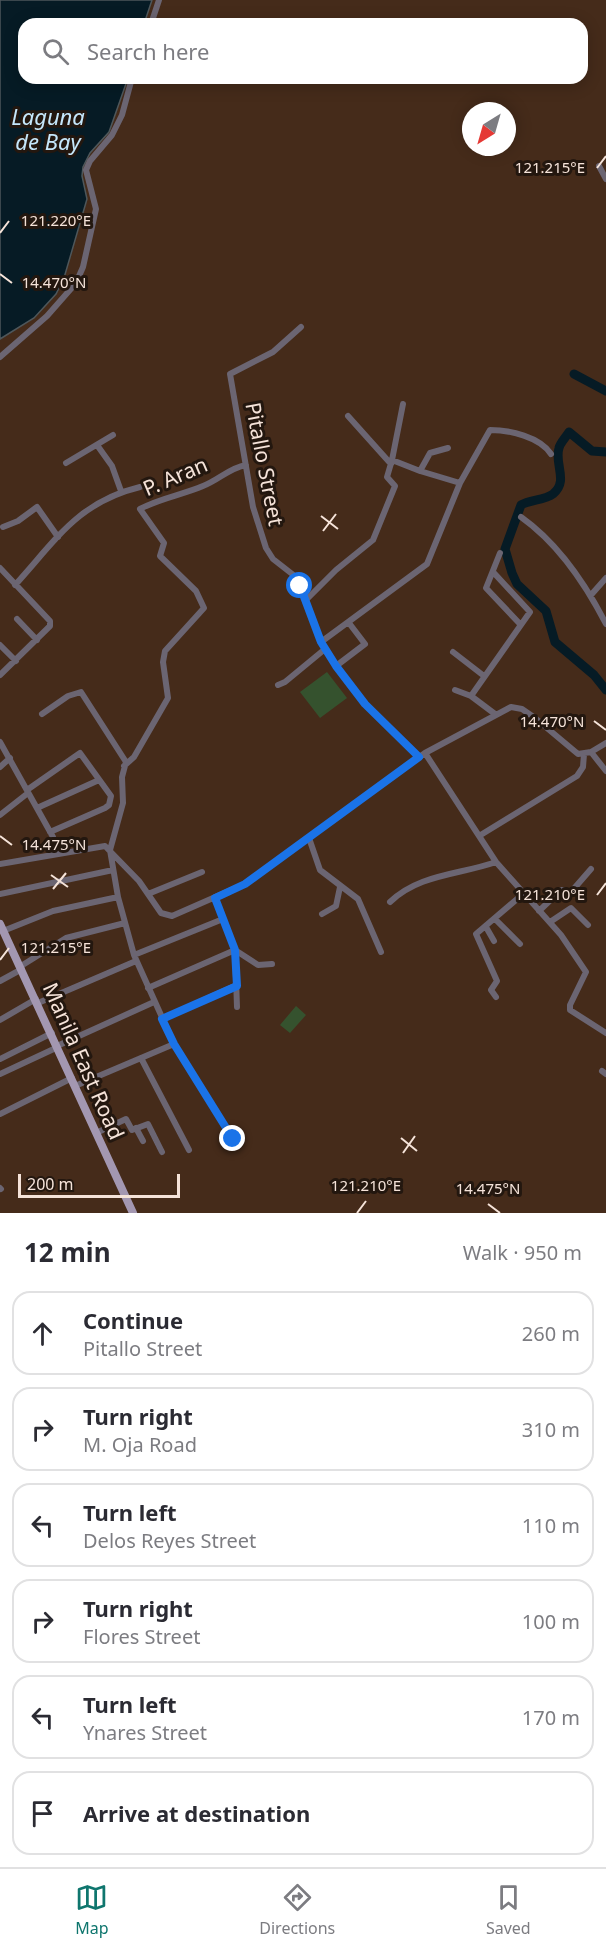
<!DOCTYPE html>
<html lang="en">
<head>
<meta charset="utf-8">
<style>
	:root { --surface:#fff; --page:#f7f7f7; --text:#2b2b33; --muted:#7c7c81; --line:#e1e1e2; --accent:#0f766e }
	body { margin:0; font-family:"Noto Sans",sans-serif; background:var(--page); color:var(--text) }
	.compass { position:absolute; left:462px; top:102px; width:54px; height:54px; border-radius:50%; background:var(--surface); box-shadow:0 3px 15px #0003; rotate:217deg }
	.scale { position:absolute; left:18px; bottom:15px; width:162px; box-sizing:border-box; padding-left:6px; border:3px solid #f5e3d9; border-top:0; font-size:16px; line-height:21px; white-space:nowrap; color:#f5e3d9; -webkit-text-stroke:4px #23170f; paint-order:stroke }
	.stop { position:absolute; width:18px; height:18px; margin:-14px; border:4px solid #1a73e8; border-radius:50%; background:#fff }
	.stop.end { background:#1a73e8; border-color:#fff; box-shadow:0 2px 6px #0008 }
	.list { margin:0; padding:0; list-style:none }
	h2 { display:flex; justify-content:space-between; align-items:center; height:78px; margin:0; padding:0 24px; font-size:26px }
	h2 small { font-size:20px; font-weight:400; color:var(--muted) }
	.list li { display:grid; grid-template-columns:39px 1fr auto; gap:18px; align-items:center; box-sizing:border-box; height:84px; margin:0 12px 12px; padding:0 12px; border:2px solid var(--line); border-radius:18px }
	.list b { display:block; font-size:22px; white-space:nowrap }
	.list p { margin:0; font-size:20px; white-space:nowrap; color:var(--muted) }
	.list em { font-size:20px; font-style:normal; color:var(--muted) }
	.icon { flex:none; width:33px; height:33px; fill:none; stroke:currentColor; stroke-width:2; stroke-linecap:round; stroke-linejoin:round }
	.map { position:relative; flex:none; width:606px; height:1213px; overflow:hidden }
	.search { position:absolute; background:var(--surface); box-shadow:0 3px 15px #0003; left:18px; right:18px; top:18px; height:66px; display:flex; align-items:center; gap:15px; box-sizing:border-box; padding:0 21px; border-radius:18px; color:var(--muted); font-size:22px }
	.sheet { height:654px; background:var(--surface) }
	nav { display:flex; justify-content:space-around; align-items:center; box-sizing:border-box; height:84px; border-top:2px solid var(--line); background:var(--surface); font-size:16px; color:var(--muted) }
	nav a { display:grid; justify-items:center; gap:3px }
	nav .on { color:var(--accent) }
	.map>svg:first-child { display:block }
</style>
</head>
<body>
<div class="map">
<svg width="606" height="1213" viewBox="0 0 606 1213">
	<rect width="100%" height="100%" fill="#452b1a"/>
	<path fill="#35522e" d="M327,672L347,698L320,718L300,692Z
		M296,1006L306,1015L290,1033L280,1025Z"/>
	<path fill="#061b25" stroke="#4e575b" stroke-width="1.5" d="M0,0H152L144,24H24V78H128L109,132L90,153L83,167L82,176L87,199L64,278L56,294L34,318L0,339Z"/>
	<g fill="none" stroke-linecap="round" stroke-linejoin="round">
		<path stroke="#061b25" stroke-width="9" d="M574,374L606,391
			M606,452L592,451L569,432C566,437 560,443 559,448C554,464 569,481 553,494C545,500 530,500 521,505L505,549L512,573L517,584L546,611L555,642L594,675L606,690"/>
		<path stroke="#6b6572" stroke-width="6" d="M151,24L159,0
			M599,166L606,179
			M301,327L273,352L230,374L253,507L266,548L273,559L296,577L321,642L336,666L365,704L419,757
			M0,357L47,316L76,283L83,267L96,209L86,170L90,161L112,135L122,115L132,78
			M348,416L391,464
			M97,445L112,466L121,491
			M392,460L403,404
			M66,463L113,435
			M420,471L460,483
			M521,517C559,544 585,583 606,624
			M3,527L18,521L37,507L58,537
			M500,553L486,588L520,624
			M0,568L50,621V626L0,675
			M15,585C56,540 78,502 140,487
			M591,595L606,578
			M306,600L336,570L373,540L395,486L387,477L392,460L420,471L430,453L448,448
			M17,619L37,640
			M321,642L427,564L460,483L490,430C510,430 540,437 551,454
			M0,645L16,661
			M453,652L484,676
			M336,666L365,644L349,623
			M278,685L285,682L325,649
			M455,690L471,696L495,714
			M471,696L530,612L494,573
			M42,714L68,696L81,692L126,762L122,777L123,803L110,850L118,897L134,955L174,1044L233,1139
			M0,742L53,837
			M591,752L606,771
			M425,753L496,862L561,935L586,972L570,1005V1010L606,1033
			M124,766L134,757L168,698L163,662L165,651L204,608L196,591L160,556L164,543L140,509C160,498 182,495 203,486C219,480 229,468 246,465
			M0,767L10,758
			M27,790L80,753L111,796L109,805L105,808L50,832
			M37,808L99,780
			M0,815L28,793
			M479,836L577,776L583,767L584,754
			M309,838L320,870L358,899L381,952
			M0,864L105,846L139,881L161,913L172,916L245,884L425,753L511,707L522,709L535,718L578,754L591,752L606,743
			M0,894L113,870
			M148,894L202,872
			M215,898L235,950L237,1007
			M390,902C419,874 459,875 496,862
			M539,911L561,890L571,892L591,869
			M322,914L336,906L340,887
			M495,919L520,944
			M550,922L571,908L588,925
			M486,927L494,941
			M3,931L53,911L118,897
			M134,955L223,919
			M21,966L66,938L125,923
			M0,981L22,969
			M148,988L235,950L258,965L272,964
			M496,997L491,990L497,981L476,934L523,894
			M38,1003L136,961
			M162,1019L237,985
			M0,1020L36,999
			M57,1046L154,1002
			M141,1058L189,1150
			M0,1059L52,1033
			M602,1071L606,1074
			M0,1074L58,1047
			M75,1086L174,1044
			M0,1114L72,1078
			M136,1128L143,1141
			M96,1133L126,1119L132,1130L148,1124L162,1152
			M0,1188L1,1189"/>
		<path stroke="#a397b1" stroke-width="8" d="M0,924L133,1213"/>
	</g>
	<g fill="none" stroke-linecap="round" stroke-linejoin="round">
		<path stroke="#1a73e8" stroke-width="8" d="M233,1139L174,1044L162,1019L237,986L235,950L215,898L245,884L419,757L365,704L336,666L321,642L300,586"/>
	</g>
	<path fill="none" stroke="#f5e3d9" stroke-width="2" d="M597,168L606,156M0,233L9,221M0,274L12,283M321,516L338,529M323,531L336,514M594,721L606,730M0,836L12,845M51,875L68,887M53,889L66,873M597,895L606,883M0,960L9,948M401,1138L417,1151M403,1153L415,1136M488,1204L500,1213M357,1213L366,1201"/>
	<g text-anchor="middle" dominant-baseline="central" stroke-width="6" stroke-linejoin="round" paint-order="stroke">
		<g font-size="21" fill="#f5e3d9" stroke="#23170f">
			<text transform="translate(265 464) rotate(79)">Pitallo Street</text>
			<text transform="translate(175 476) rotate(-23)">P. Aran</text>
			<text transform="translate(84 1061) rotate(66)">Manila East Road</text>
		</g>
		<g font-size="22" font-style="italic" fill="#c5e7fb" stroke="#23170f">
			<text x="48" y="116">Laguna<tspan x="48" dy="25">de Bay</tspan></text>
		</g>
	</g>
	<g font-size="15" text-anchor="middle" fill="#f5e3d9" stroke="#23170f" stroke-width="6" stroke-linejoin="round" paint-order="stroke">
		<text x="550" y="173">121.215°E</text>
		<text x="56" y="226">121.220°E</text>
		<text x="54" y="288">14.470°N</text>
		<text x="552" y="727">14.470°N</text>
		<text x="54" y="850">14.475°N</text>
		<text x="550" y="900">121.210°E</text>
		<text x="56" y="953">121.215°E</text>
		<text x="366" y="1191">121.210°E</text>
		<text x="488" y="1194">14.475°N</text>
	</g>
</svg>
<svg class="compass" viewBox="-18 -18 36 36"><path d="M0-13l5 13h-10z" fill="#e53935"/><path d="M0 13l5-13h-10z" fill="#7c7c81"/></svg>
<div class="scale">200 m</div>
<div class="stop" style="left:300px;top:586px"></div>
<div class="stop end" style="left:233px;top:1139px"></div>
<div class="search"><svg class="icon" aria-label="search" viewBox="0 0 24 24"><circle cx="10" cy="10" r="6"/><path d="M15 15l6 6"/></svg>Search here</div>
</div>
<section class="sheet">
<h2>12 min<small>Walk · 950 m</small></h2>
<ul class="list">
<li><svg class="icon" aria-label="ahead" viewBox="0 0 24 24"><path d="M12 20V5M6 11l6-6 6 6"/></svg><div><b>Continue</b><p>Pitallo Street</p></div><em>260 m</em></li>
<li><svg class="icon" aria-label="right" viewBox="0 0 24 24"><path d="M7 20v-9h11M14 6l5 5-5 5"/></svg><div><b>Turn right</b><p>M. Oja Road</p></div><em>310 m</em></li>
<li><svg class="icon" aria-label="left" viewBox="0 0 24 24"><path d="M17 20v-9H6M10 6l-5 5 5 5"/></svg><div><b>Turn left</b><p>Delos Reyes Street</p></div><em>110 m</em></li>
<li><svg class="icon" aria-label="right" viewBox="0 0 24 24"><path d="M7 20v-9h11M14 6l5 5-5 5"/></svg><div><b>Turn right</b><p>Flores Street</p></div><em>100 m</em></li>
<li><svg class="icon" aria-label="left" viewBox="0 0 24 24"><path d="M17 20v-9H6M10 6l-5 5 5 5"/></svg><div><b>Turn left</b><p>Ynares Street</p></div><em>170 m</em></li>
<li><svg class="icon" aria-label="arrive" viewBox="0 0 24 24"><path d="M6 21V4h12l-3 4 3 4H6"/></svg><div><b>Arrive at destination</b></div></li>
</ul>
</section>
<nav>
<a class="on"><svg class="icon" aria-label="map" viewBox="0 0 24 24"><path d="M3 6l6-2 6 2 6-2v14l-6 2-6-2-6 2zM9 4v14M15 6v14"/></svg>Map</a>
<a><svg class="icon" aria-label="directions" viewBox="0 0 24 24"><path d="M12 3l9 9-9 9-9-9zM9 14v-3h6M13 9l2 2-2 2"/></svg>Directions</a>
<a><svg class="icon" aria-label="saved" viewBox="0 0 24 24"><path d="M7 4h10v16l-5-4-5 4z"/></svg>Saved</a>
</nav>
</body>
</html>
